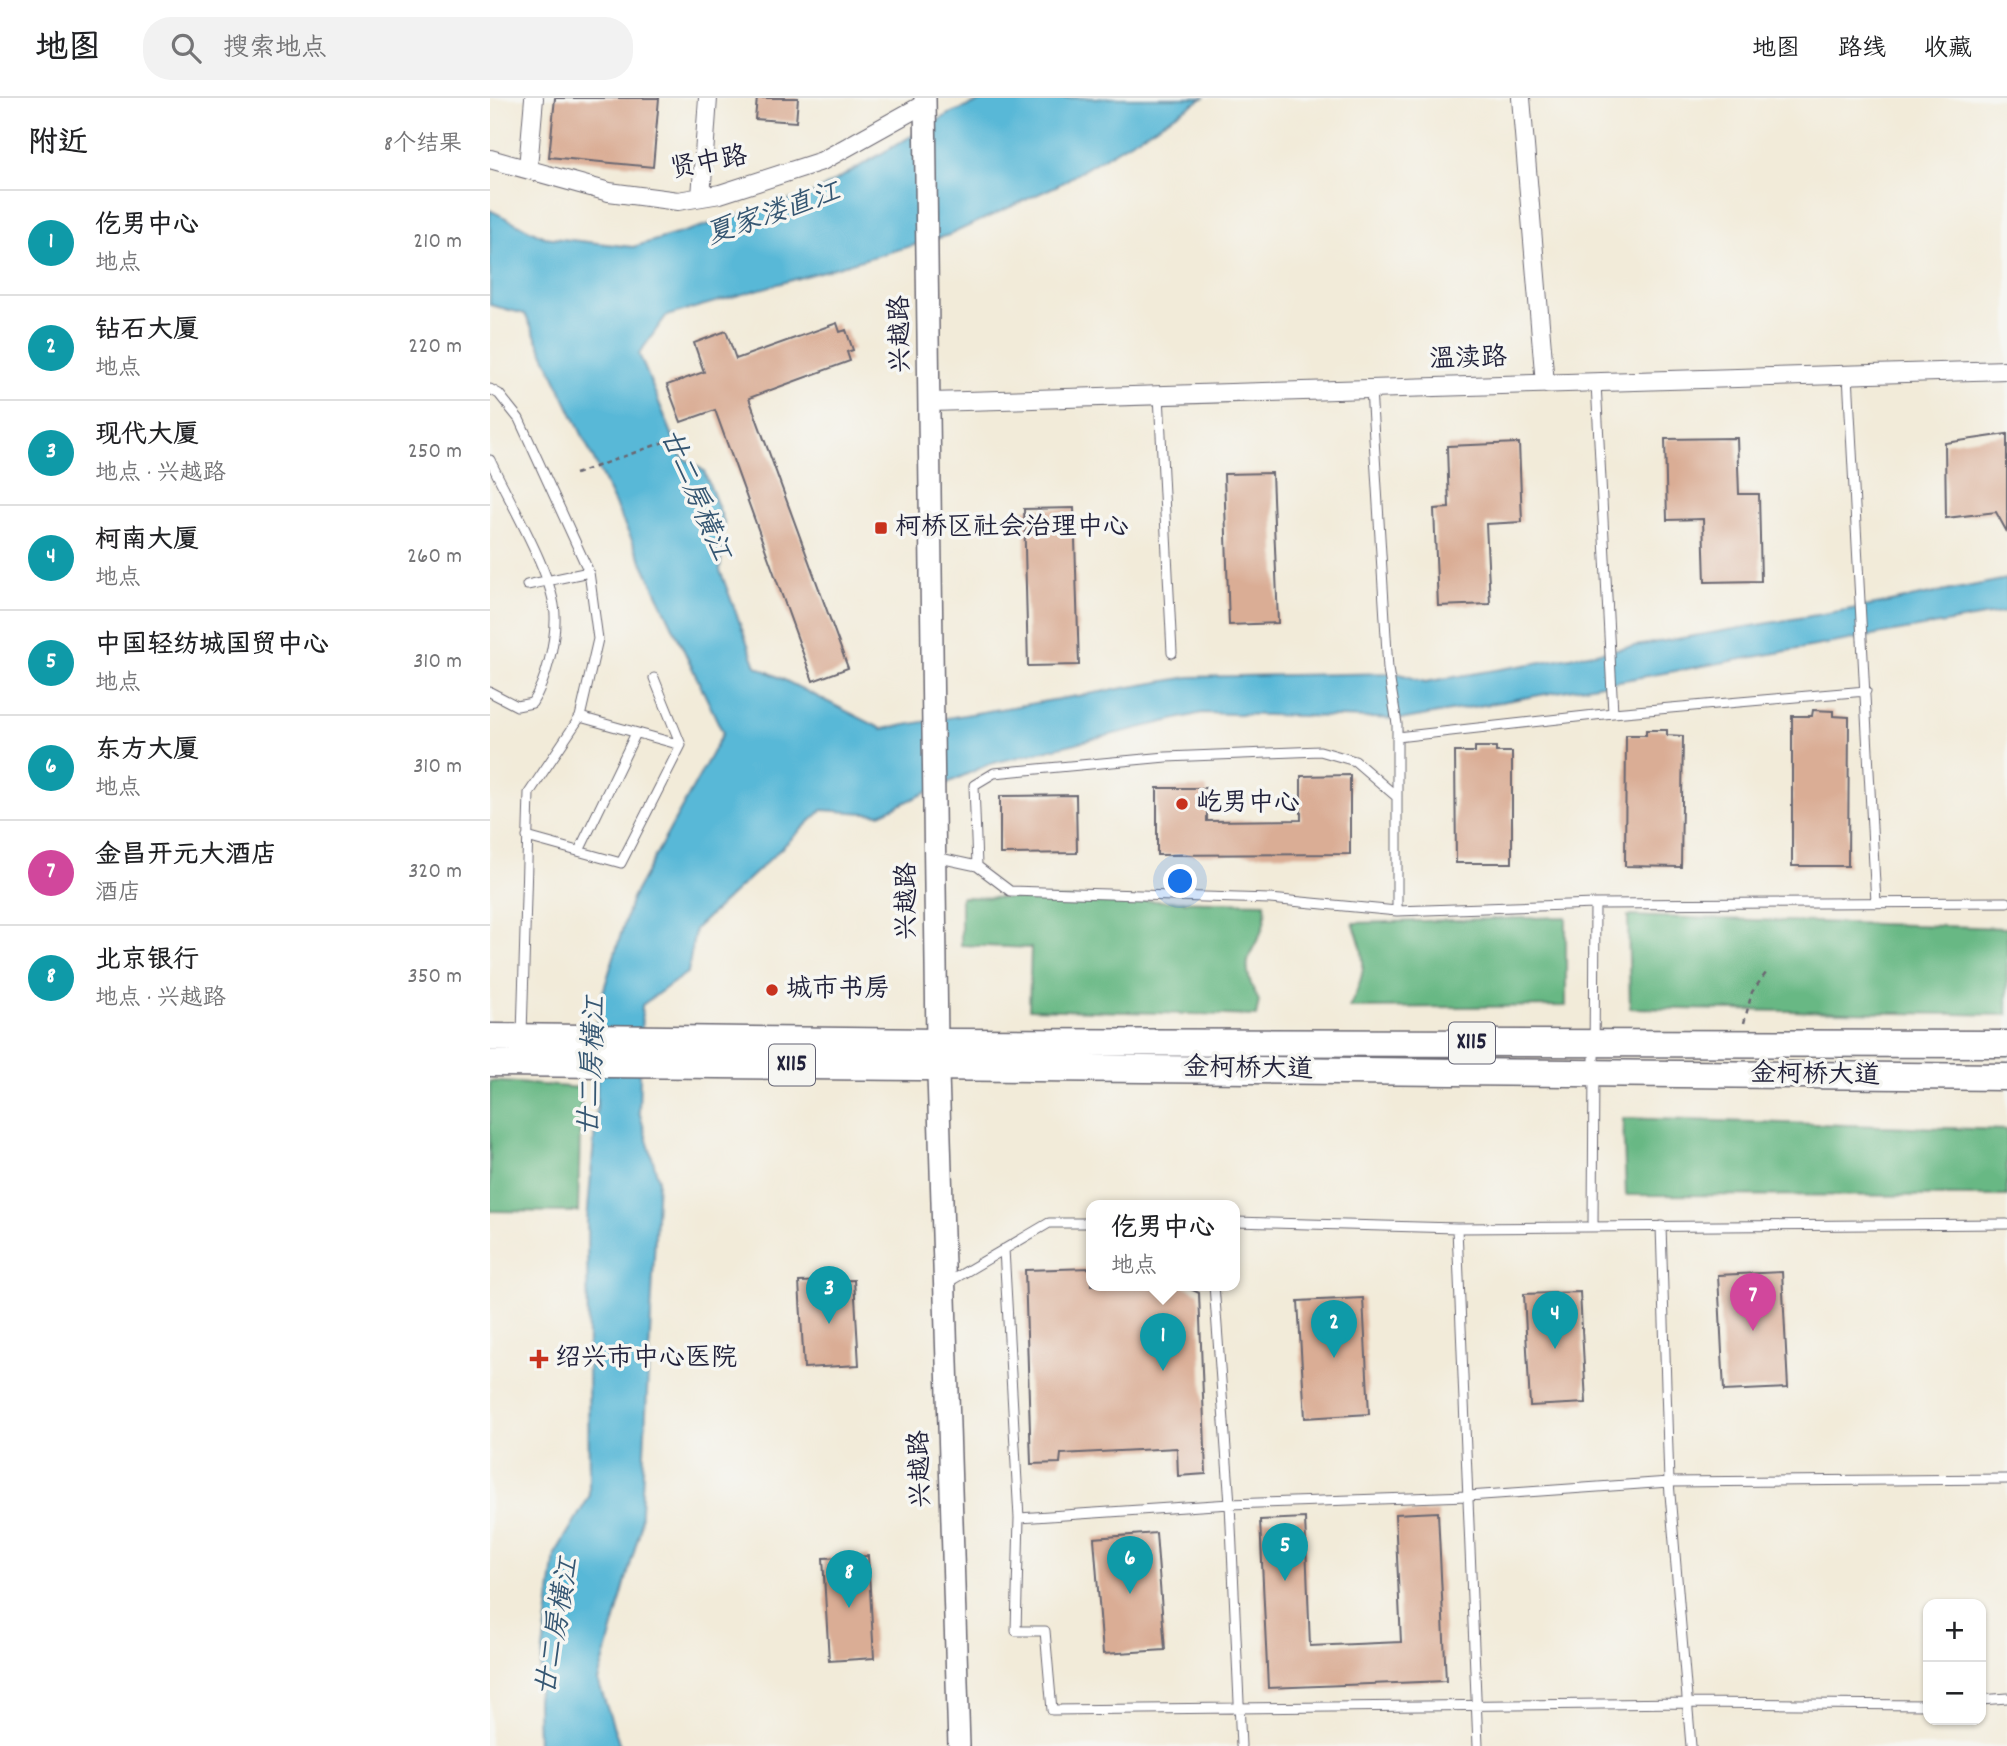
<!DOCTYPE html>
<html lang="zh">
<head>
<meta charset="utf-8">
<style>
	:root { --surface:#fff; --page:#f2f2f2; --text:#202124; --muted:#757577; --line:#e0e0e0; --accent:#d93025 }
	body { margin:0; font-family:Dekko,"LXGW WenKai TC",sans-serif; background:var(--page); color:var(--text) }
	.controls { position:absolute; right:21px; bottom:21px; display:grid; overflow:hidden; border-radius:14px; box-shadow:0 2px 5px #0004 }
	.controls button { width:63px; height:63px; display:grid; place-items:center; padding:0; border:0; border-bottom:2px solid var(--line); background:var(--surface); color:var(--text); font:35px sans-serif }
	.you { position:absolute; left:691px; top:784px; width:24px; height:24px; margin:-18px; border:5px solid #fff; border-radius:50%; background:#1a73e8; box-shadow:0 0 0 10px #1a73e833 }
	.badge { display:grid; place-items:center; width:46px; height:46px; border-radius:50%; background:var(--accent); color:#fff; font-size:23px; font-weight:700 }
	.pin { position:absolute; translate:-50% -58px; filter:drop-shadow(0 2px 4px #0008) }
	.pin::after { content:''; position:absolute; top:37px; width:24px; height:21px; background:inherit; clip-path:polygon(0 0,100% 0,50% 100%) }
	.popup { position:absolute; left:596px; top:1102px; width:154px; height:91px; box-sizing:border-box; display:grid; place-content:center; border-radius:14px; background:var(--surface); filter:drop-shadow(0 2px 5px #0005); font-size:23px; white-space:nowrap; color:var(--muted) }
	.popup b { font-size:26px; color:var(--text) }
	.popup::after { content:''; position:absolute; left:50%; top:100%; margin-left:-14px; border:14px solid transparent; border-top-color:var(--surface) }
	.list { margin:0; padding:0; list-style:none }
	h2 { display:flex; justify-content:space-between; align-items:center; height:91px; margin:0; padding:0 28px; font-size:30px }
	h2 small { font-size:23px; font-weight:400; color:var(--muted) }
	.list li { display:grid; grid-template-columns:46px 1fr auto; gap:21px; align-items:center; box-sizing:border-box; height:105px; padding:0 28px; border-top:2px solid var(--line) }
	.list b { display:block; font-size:26px; white-space:nowrap }
	.list p { margin:0; font-size:23px; white-space:nowrap; color:var(--muted) }
	.list em { font-size:23px; font-style:normal; color:var(--muted) }
	.icon { flex:none; width:38px; height:38px; fill:none; stroke:currentColor; stroke-width:2; stroke-linecap:round; stroke-linejoin:round }
	.map { position:relative; flex:none; width:1517px; height:1648px; overflow:hidden }
	header { display:flex; align-items:center; gap:42px; box-sizing:border-box; height:98px; padding:0 35px; background:var(--surface); border-bottom:2px solid var(--line) }
	header strong { font-size:33px }
	nav { display:flex; gap:38px; margin-inline-start:auto; font-size:24px }
	.search { width:490px; height:63px; background:var(--page); display:flex; align-items:center; gap:18px; box-sizing:border-box; padding:0 24px; border-radius:28px; color:var(--muted); font-size:26px }
	main { display:flex }
	aside { flex:1; background:var(--surface) }
	.map>svg:first-child { display:block }
</style>
</head>
<body>
<header>
<strong>地图</strong>
<div class="search"><svg class="icon" aria-label="search" viewBox="0 0 24 24"><circle cx="10" cy="10" r="6"/><path d="M15 15l6 6"/></svg>搜索地点</div>
<nav><a>地图</a><a>路线</a><a>收藏</a></nav>
</header>
<main>
<aside>
<h2>附近<small>8个结果</small></h2>
<ul class="list">
<li><span class="badge" style="background:#0f9aa8">1</span><div><b>仡男中心</b><p>地点</p></div><em>210 m</em></li>
<li><span class="badge" style="background:#0f9aa8">2</span><div><b>钻石大厦</b><p>地点</p></div><em>220 m</em></li>
<li><span class="badge" style="background:#0f9aa8">3</span><div><b>现代大厦</b><p>地点 · 兴越路</p></div><em>250 m</em></li>
<li><span class="badge" style="background:#0f9aa8">4</span><div><b>柯南大厦</b><p>地点</p></div><em>260 m</em></li>
<li><span class="badge" style="background:#0f9aa8">5</span><div><b>中国轻纺城国贸中心</b><p>地点</p></div><em>310 m</em></li>
<li><span class="badge" style="background:#0f9aa8">6</span><div><b>东方大厦</b><p>地点</p></div><em>310 m</em></li>
<li><span class="badge" style="background:#d1479c">7</span><div><b>金昌开元大酒店</b><p>酒店</p></div><em>320 m</em></li>
<li><span class="badge" style="background:#0f9aa8">8</span><div><b>北京银行</b><p>地点 · 兴越路</p></div><em>350 m</em></li>
</ul>
</aside>
<div class="map">
<svg width="1517" height="1648" viewBox="0 0 1517 1648">
	<rect width="100%" height="100%" fill="#f6f6f2"/>
	<filter id="ink" filterUnits="userSpaceOnUse"><feTurbulence type="fractalNoise" baseFrequency=".0143" numOctaves="2"/><feDisplacementMap in="SourceGraphic" scale="14" xChannelSelector="R" yChannelSelector="G"/><feConvolveMatrix kernelMatrix="1 2 1 2 8 2 1 2 1" color-interpolation-filters="sRGB"/></filter>
	<filter id="wash" filterUnits="userSpaceOnUse"><feTurbulence type="fractalNoise" baseFrequency=".00686" numOctaves="4" result="noise"/><feDisplacementMap in="SourceGraphic" scale="28" xChannelSelector="R" yChannelSelector="G"/><feGaussianBlur stdDeviation="1.57" result="paint"/><feColorMatrix in="noise" values="0 0 0 0 0 0 0 0 0 0 0 0 0 0 0 0 0 1.4 0 .05"/><feComposite in="paint" operator="in"/></filter>
	<g filter="url(#wash)">
		<rect width="100%" height="100%" fill="#f2ebd9"/>
		<path fill="#68b884" stroke="#456d60" stroke-width="2" d="M471,799L775,805C780,853 738,848 769,903L766,918L539,911L541,850L471,847Z
			M1138,818L1517,830V917L1140,910Z
			M1076,819V908L859,910C876,876 878,861 863,825Z
			M0,983L91,990L88,1114L0,1113Z
			M1133,1020L1517,1032V1098L1136,1097Z"/>
		<path fill="#59b8d7" stroke="#3e6d89" stroke-width="2" d="M499,0H713L568,87L459,137L176,218L149,256L191,358L214,373L234,424L230,472L266,568L392,631L699,579L907,575L935,584L1385,507L1517,481V514L915,621L712,615L499,666L390,716L332,712L205,831L198,874L152,907L149,1013L168,1080L150,1432L108,1583L130,1648H48L47,1602L65,1456L99,1399L97,1123L107,1008V914L142,800L233,635L35,216L0,207V112L54,139L143,149L324,95L459,16Z"/>
		<g id="blocks">
			<path fill="#daad95" d="M65,0H169L163,69L59,59Z
				M267,0H308L306,24L265,21Z
				M347,225L350,234L356,232L363,252L357,254L360,263L259,300L358,570L323,583L225,312L191,324L177,287L214,274L204,245L236,233L246,261Z
				M1517,336V434L1506,414L1456,420L1455,345Z
				M1247,340L1249,396H1269L1271,483L1215,484L1213,421L1177,422L1175,341Z
				M1029,345L1032,424L996,426L1000,506L948,508L944,411L959,410L957,348Z
				M782,375L788,525L739,527L734,376Z
				M584,410L589,567L538,568L534,411Z
				M1323,612L1343,613V618L1359,619L1358,768H1302V618H1322Z
				M1156,632H1177V637L1193,638L1191,769L1135,768L1136,637H1156Z
				M985,649H1006V654H1022V765H966L965,654H985Z
				M860,677V756L667,757V690H717V723L811,722V678Z
				M586,697L587,755L510,756V698Z
				M601,1170V1187H692L709,1195L716,1376L688,1378L687,1350L571,1356L570,1365L541,1366L535,1172Z
				M1292,1174L1298,1290L1234,1293L1228,1177Z
				M364,1182L369,1267L314,1270L309,1184Z
				M1090,1194L1096,1305L1040,1308L1034,1196Z
				M873,1200L879,1316L815,1320L808,1203Z
				M948,1414L956,1583L778,1590L770,1422L815,1420L820,1548L911,1544L905,1416Z
				M666,1435L675,1552L613,1556L604,1440Z
				M378,1458L384,1560L339,1563L333,1460Z"/>
		</g>
	</g>
	<g filter="url(#ink)">
		<use href="#blocks" fill-opacity="0" stroke="#6b6872" stroke-width="2"/>
		<g fill="none" stroke-linecap="round" stroke-linejoin="round">
			<defs>
				<path id="service" d="M1358,277L1386,805
					M1106,285L1123,615
					M0,291L9,296L29,321L99,474L108,541L90,619L39,695L32,937
					M881,291L898,571L907,626V813
					M669,297L682,555
					M0,362C18,401 64,477 65,517C66,544 56,583 42,605L27,608L0,594
					M37,487L99,474
					M90,619L191,647
					M907,639L1123,615L1376,593
					M37,739L131,765L191,647L164,580
					M89,753L146,635
					M445,759L487,768L520,793L780,801L907,813L1105,806L1517,804
					M487,768L484,687L504,675L676,659L830,653L865,663L907,699
					M745,1124L967,1130L1517,1126
					M1103,1128L1105,806
					M1171,1128L1179,1384L1201,1648
					M967,1130L988,1648
					M514,1151L529,1420L526,1533H555L562,1612L1197,1605L1438,1607
					M455,1186L559,1125H601
					M724,1187L740,1406L751,1648
					M529,1420L740,1406L978,1398L1179,1384L1517,1381
					M1491,1602L1517,1600"/>
				<path id="minor" d="M1031,0L1055,286
					M0,61L119,94L188,103L230,96L332,63L436,5
					M38,70L44,0
					M211,99L218,0
					M441,304L1517,272"/>
				<path id="tertiary" d="M435,0L447,944L469,1648"/>
				<path id="primary" d="M0,939L447,944L1517,946
					M0,965L1517,979"/>
			</defs>
			<use href="#service" stroke="#6b6872" stroke-width="11"/>
			<use href="#minor" stroke="#6b6872" stroke-width="20"/>
			<use href="#tertiary" stroke="#6b6872" stroke-width="24"/>
			<use href="#primary" stroke="#6b6872" stroke-width="29"/>
			<path stroke="#6b6872" stroke-width="2.5" stroke-dasharray="5 5" stroke-linecap="butt" d="M85,376L188,339
				M1254,925L1262,894L1276,875"/>
			<use href="#service" stroke="#fff" stroke-width="9"/>
			<use href="#minor" stroke="#fff" stroke-width="18"/>
			<use href="#tertiary" stroke="#fff" stroke-width="21"/>
			<use href="#primary" stroke="#fff" stroke-width="26"/>
		</g>
	</g>
	<g fill="#c8321e" stroke="#f6f6f2" stroke-width="2.5">
		<rect x="384" y="423" width="14" height="14" rx="3.5"/>
		<circle cx="692" cy="706" r="7"/>
		<circle cx="282" cy="892" r="7"/>
		<path d="M45.5 1250.5h7v7h7v7h-7v7h-7v-7h-7v-7h7z"/>
	</g>
	<g text-anchor="middle" dominant-baseline="central" stroke-width="7" stroke-linejoin="round" paint-order="stroke">
		<g fill="#f6f6f2" stroke="#626272" stroke-width="2">
			<rect x="959" y="924.5" width="46" height="41" rx="5"/>
			<rect x="279" y="946.5" width="46" height="41" rx="5"/>
		</g>
		<g font-size="24" font-weight="bold" fill="#22223b">
			<text x="982" y="945">X115</text>
			<text x="302" y="967">X115</text>
		</g>
		<g font-size="26" fill="#22223b" stroke="#f6f6f2">
			<text transform="translate(219 66) rotate(-11)">贤中路</text>
			<text transform="translate(412 236) rotate(-91)">兴越路</text>
			<text transform="translate(978 262) rotate(-2)">温渎路</text>
			<text transform="translate(418 803) rotate(-90)">兴越路</text>
			<text transform="translate(758 972) rotate(1)">金柯桥大道</text>
			<text transform="translate(1325 978) rotate(1)">金柯桥大道</text>
			<text transform="translate(432 1371) rotate(-92)">兴越路</text>
		</g>
		<g font-size="26" fill="#22223b" stroke="#f6f6f2" text-anchor="start">
			<text x="405" y="430">柯桥区社会治理中心</text>
			<text x="706" y="706">屹男中心</text>
			<text x="296" y="892">城市书房</text>
			<text x="65" y="1261">绍兴市中心医院</text>
		</g>
		<g font-size="28" font-style="italic" fill="#355672" stroke="#f6f6f2">
			<text transform="translate(284 118) rotate(-19)">夏家溇直江</text>
			<text transform="translate(203 398) rotate(67)">廿二房横江</text>
			<text transform="translate(105 968) rotate(-87)">廿二房横江</text>
			<text transform="translate(70 1529) rotate(-80)">廿二房横江</text>
		</g>
	</g>
</svg>
<div class="controls">
<button>+</button>
<button>−</button>
</div>
<div class="you"></div>
<div class="pin badge" style="left:673px;top:1273px;background:#0f9aa8">1</div>
<div class="popup"><b>仡男中心</b>地点</div>
<div class="pin badge" style="left:844px;top:1260px;background:#0f9aa8">2</div>
<div class="pin badge" style="left:339px;top:1226px;background:#0f9aa8">3</div>
<div class="pin badge" style="left:1065px;top:1251px;background:#0f9aa8">4</div>
<div class="pin badge" style="left:795px;top:1483px;background:#0f9aa8">5</div>
<div class="pin badge" style="left:640px;top:1496px;background:#0f9aa8">6</div>
<div class="pin badge" style="left:1263px;top:1233px;background:#d1479c">7</div>
<div class="pin badge" style="left:359px;top:1510px;background:#0f9aa8">8</div>
</div>
</main>
</body>
</html>
